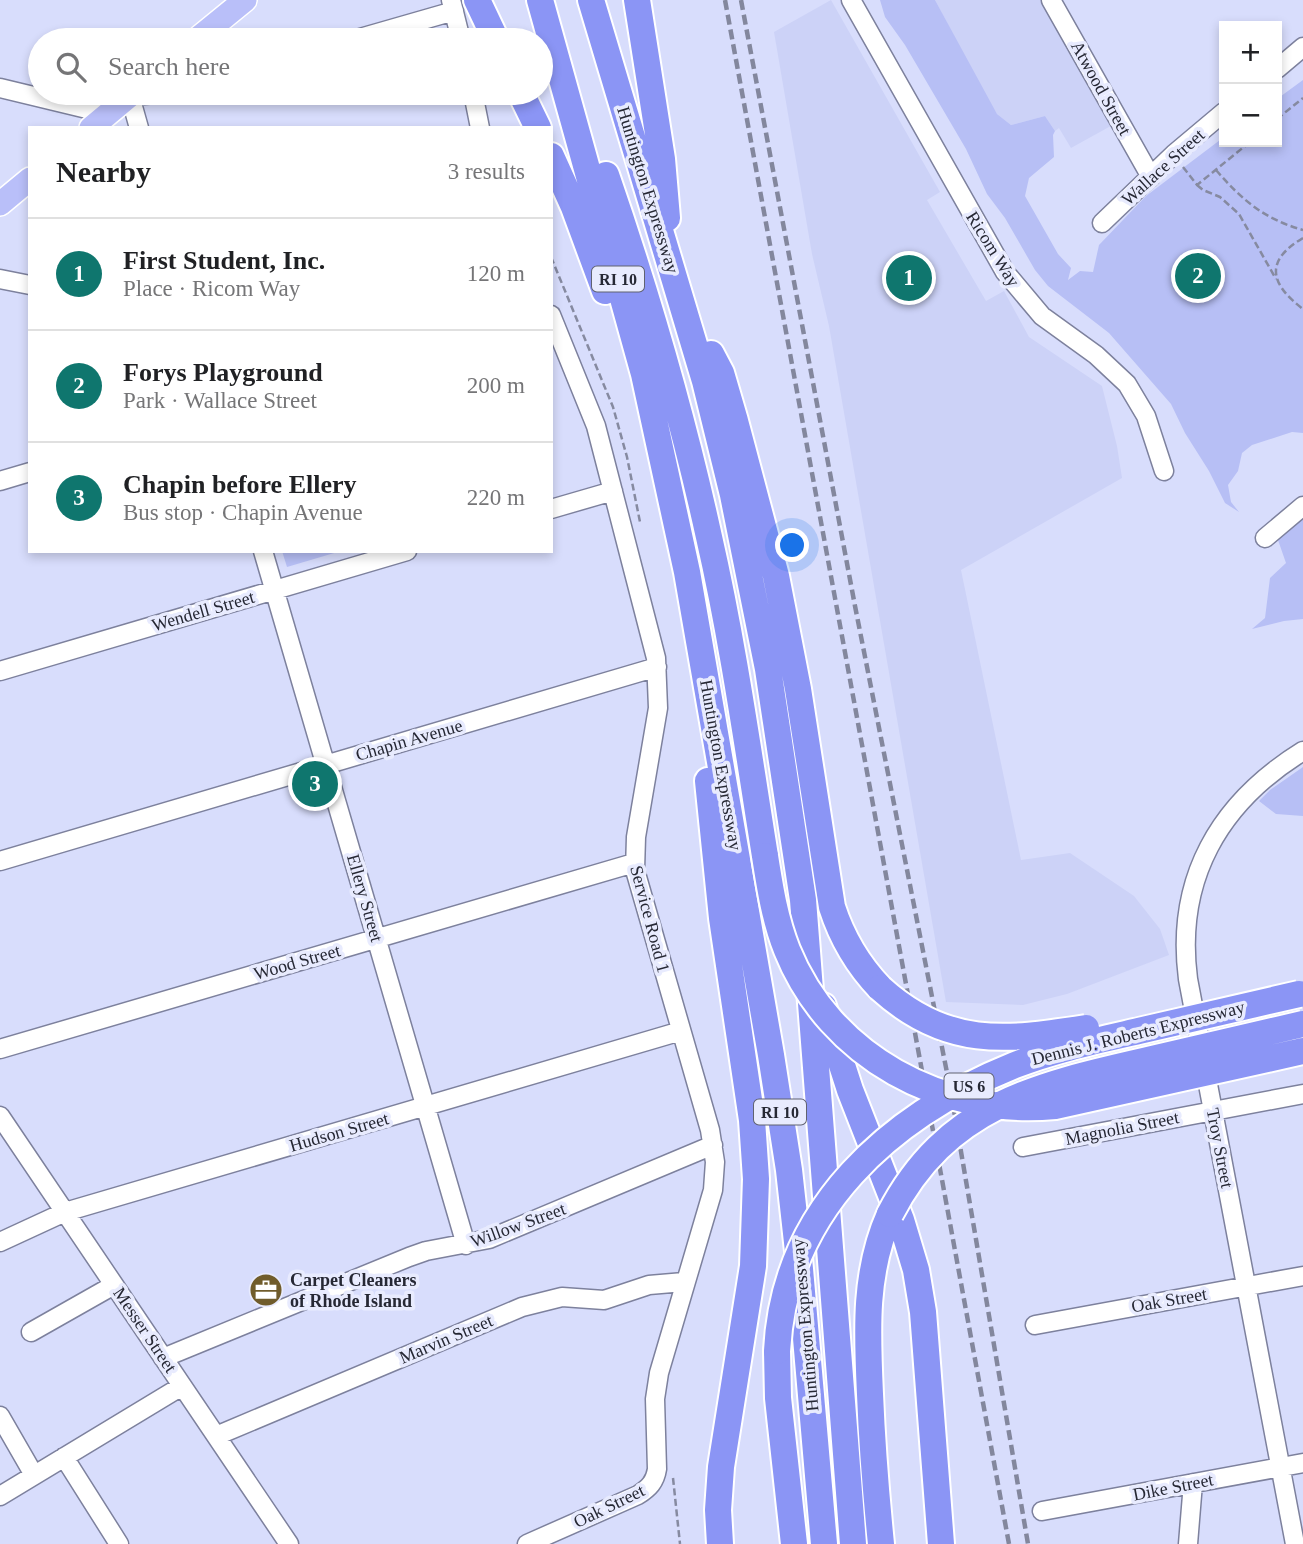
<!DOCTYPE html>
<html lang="en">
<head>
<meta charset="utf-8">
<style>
	:root { --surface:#fff; --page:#f2f2f2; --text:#202124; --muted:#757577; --line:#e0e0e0; --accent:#0f766e }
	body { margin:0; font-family:Georgia,serif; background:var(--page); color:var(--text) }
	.controls { position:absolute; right:21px; top:21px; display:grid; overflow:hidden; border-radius:0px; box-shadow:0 4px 10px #0003 }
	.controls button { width:63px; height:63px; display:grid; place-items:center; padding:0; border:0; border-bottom:2px solid var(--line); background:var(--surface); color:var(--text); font:35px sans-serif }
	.you { position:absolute; left:793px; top:546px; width:24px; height:24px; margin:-18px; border:5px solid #fff; border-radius:50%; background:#1a73e8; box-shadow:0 0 0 10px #1a73e833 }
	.badge { display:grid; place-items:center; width:46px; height:46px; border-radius:50%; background:var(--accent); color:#fff; font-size:23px; font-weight:700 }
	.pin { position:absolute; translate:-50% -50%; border:4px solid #fff; box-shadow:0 2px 7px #0006 }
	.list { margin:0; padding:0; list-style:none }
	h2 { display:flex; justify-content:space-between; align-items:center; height:91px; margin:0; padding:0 28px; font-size:30px }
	h2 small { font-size:23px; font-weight:400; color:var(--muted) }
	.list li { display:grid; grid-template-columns:46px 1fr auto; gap:21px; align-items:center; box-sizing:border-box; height:112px; padding:0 28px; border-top:2px solid var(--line) }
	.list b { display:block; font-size:26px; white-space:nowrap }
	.list p { margin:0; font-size:23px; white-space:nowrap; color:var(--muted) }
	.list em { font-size:23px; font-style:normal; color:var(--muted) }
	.icon { flex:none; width:38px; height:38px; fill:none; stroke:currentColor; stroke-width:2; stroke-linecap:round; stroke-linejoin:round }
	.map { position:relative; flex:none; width:1303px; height:1544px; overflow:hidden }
	.search { position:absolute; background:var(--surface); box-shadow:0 4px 10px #0003; left:28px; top:28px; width:525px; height:77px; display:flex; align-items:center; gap:18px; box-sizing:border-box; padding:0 24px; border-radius:38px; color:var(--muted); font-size:26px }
	.panel { position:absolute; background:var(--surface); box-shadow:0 4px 10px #0003; left:28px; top:126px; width:525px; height:427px; border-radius:0px }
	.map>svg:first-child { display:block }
</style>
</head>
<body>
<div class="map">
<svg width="1303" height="1544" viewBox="0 0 1303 1544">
	<rect width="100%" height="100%" fill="#d8ddfc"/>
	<path fill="#ccd2f7" d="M831,0L940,192L927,200L986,301L1004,291L1029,337L1102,386L1117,446L1122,478L961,570L1021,860L1070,853L1134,896L1160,929L1169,955L1067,994L1023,1005L946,1002L829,326L812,254L774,32Z
		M935,0H1051L1118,122L1071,148L1059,128L1055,131L1045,116L1011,125L997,114L988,100Z"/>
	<path fill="#b7bff5" d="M880,0H935L997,114L1011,125L1045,116L1055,131L1053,135L1054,157L1029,178L1025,196L1058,254L1071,268L1068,280L1080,271L1093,272L1099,245L1146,196L1224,137V142H1277V99L1303,80V433L1292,432L1252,445L1242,453L1238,471L1228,485L1231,502L1239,512L1225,503L1209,471L1185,433L1171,404L1109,333L1048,286L1035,270L1005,218L987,194L966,149L905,45L885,17Z
		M1303,496V619L1284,621L1252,629L1265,618L1270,578L1286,563L1271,520Z
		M282,551H341L287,567Z
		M1303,767V816L1276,814L1259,801L1270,790Z"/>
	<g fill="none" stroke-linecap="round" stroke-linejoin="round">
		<defs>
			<path id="minor" d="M451,0L461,40
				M851,0L1005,272L1042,316L1096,355L1127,384L1146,416L1164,471
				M1051,0L1151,177
				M353,40L454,11
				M1277,69L1303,47
				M0,88L108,114
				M473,93L480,128
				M139,128L130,96L169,93
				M1102,223L1174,154L1224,112
				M0,279L30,285
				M0,481L30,472
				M551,509L613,491
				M1265,538L1303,506
				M263,551L466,1245
				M0,671L407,551
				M0,861L657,667
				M0,1049L634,863
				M0,1116L289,1544
				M1023,1147L1303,1094
				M0,1242L65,1212L681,1031
				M1035,1325L1303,1276
				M31,1332L114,1285
				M163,1358L409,1257L426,1251L489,1239L713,1145
				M0,1416L34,1475
				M216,1436L522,1307L562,1297L604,1300L649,1285L684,1282
				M64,1457L119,1544
				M0,1496L182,1386
				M1042,1511L1303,1463
				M527,1544L638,1495C649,1488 655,1482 657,1469L655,1399L659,1373L713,1190L715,1162L710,1130L635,870L636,837L658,708L656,658L596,426L551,315
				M1188,1544L1193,1483
				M1295,1544L1188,979C1175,879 1219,803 1303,751"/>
			<path id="major" d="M196,40L245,0
				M91,128L133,93
				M0,204L30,179"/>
			<path id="highway" d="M477,0L496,40
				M540,0L644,374L687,572L771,1055L789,1170L800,1269L824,1544
				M591,0L705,381L733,495L768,669L803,900L853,1544
				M637,0L662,159L667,218
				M521,93L538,128
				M551,156L574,207L605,291
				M606,175C647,294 682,414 709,537C733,642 748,750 765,856
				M711,354L721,373L735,421L776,576L798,689L832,907C842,938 858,965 880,988
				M708,781L722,918L752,1120L756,1179L753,1266L721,1467L718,1510L720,1544
				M823,1006L850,1090L901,1220L916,1270L923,1312L941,1544
				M777,1351L778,1398L794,1544
				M881,1544C876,1494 872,1444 870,1394C867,1331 864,1272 890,1214"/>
		</defs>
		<use href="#minor" stroke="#7d819d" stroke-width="21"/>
		<use href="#major" stroke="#fff" stroke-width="26"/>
		<use href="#highway" stroke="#fff" stroke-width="30"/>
		<path stroke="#868aa0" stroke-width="2.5" stroke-dasharray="7 3.5" stroke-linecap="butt" d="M1277,119L1303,98
			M1183,167L1197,185L1250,142
			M1216,170C1242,200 1264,219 1303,230
			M1197,185L1203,190L1220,197L1239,214L1276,279
			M1303,238C1264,261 1270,284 1303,309
			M551,257L613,407L627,457L640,522
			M673,1478L680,1544"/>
		<use href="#minor" stroke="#fff" stroke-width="18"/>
		<use href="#major" stroke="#b9bff9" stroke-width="23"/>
		<use href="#highway" stroke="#8b95f5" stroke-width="26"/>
		<path stroke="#83879d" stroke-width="4.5" stroke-dasharray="10 5" stroke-linecap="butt" d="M725,0L1009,1544
			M741,0L855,606L951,1093L1028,1544"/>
		<defs>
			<path id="highway-bridge" d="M765,856C770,888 775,920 787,950C830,1057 943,1117 1055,1106L1303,1051
				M880,988C946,1048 1005,1041 1086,1028
				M890,1214C946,1105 1038,1085 1148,1060C1200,1048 1251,1036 1303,1024
				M777,1351C784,1208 891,1115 1015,1065C1056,1049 1100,1040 1143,1030C1195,1018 1247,1006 1299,994"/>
		</defs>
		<use href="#highway-bridge" stroke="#fff" stroke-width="30" stroke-linecap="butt"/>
		<use href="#highway-bridge" stroke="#8b95f5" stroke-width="26"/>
	</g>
	<defs>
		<symbol id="office-disc" viewBox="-11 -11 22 22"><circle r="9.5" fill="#705c2b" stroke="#e8ebfe"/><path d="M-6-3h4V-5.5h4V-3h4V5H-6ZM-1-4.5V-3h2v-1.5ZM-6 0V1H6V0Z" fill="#fff"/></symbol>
	</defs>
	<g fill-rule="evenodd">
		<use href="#office-disc" x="247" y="1271" width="38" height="38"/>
	</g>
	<g text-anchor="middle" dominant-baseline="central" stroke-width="7" stroke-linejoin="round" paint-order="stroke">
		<g fill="#e8ebfe" stroke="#606271" stroke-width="2">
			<rect x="592" y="266.5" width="52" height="25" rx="5"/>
			<rect x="944.5" y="1073.5" width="49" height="25" rx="5"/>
			<rect x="754" y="1099.5" width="52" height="25" rx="5"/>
		</g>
		<g font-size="16" font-weight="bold" fill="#262834">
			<text x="618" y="279">RI 10</text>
			<text x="969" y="1086">US 6</text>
			<text x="780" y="1112">RI 10</text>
		</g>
		<g font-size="18" fill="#262834" stroke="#e8ebfe">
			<text transform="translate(1101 88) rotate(61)">Atwood Street</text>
			<text transform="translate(1163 167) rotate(-42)">Wallace Street</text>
			<text transform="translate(648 190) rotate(73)">Huntington Expressway</text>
			<text transform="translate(993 249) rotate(58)">Ricom Way</text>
			<text transform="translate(203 611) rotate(-16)">Wendell Street</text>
			<text transform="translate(409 740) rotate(-16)">Chapin Avenue</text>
			<text transform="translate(721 765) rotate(80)">Huntington Expressway</text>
			<text transform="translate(365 898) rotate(74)">Ellery Street</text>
			<text transform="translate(650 919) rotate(75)">Service Road 1</text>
			<text transform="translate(297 962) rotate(-16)">Wood Street</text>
			<text transform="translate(1138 1033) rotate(-14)">Dennis J. Roberts Expressway</text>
			<text transform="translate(1122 1128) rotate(-11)">Magnolia Street</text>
			<text transform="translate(339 1132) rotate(-16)">Hudson Street</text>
			<text transform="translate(1220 1148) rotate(79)">Troy Street</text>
			<text transform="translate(518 1225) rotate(-20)">Willow Street</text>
			<text transform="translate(1169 1300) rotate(-10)">Oak Street</text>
			<text transform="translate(805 1325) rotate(-95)">Huntington Expressway</text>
			<text transform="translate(145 1330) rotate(56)">Messer Street</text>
			<text transform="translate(446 1339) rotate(-23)">Marvin Street</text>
			<text transform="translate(1173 1487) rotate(-11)">Dike Street</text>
			<text transform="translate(609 1506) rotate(-26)">Oak Street</text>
		</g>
		<g font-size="18" font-weight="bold" fill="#262834" stroke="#e8ebfe" text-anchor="start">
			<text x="290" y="1280">Carpet Cleaners<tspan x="290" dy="21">of Rhode Island</tspan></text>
		</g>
	</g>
</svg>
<div class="controls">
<button>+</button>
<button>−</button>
</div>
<div class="you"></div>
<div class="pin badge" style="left:909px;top:278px">1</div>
<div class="pin badge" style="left:1198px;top:276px">2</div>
<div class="pin badge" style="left:315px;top:784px">3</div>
<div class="search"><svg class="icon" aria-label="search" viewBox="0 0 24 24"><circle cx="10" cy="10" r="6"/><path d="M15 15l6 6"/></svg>Search here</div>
<section class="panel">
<h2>Nearby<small>3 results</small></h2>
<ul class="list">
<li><span class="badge">1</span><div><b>First Student, Inc.</b><p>Place · Ricom Way</p></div><em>120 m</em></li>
<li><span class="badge">2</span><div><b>Forys Playground</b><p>Park · Wallace Street</p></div><em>200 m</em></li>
<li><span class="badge">3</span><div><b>Chapin before Ellery</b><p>Bus stop · Chapin Avenue</p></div><em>220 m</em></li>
</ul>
</section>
</div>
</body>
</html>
